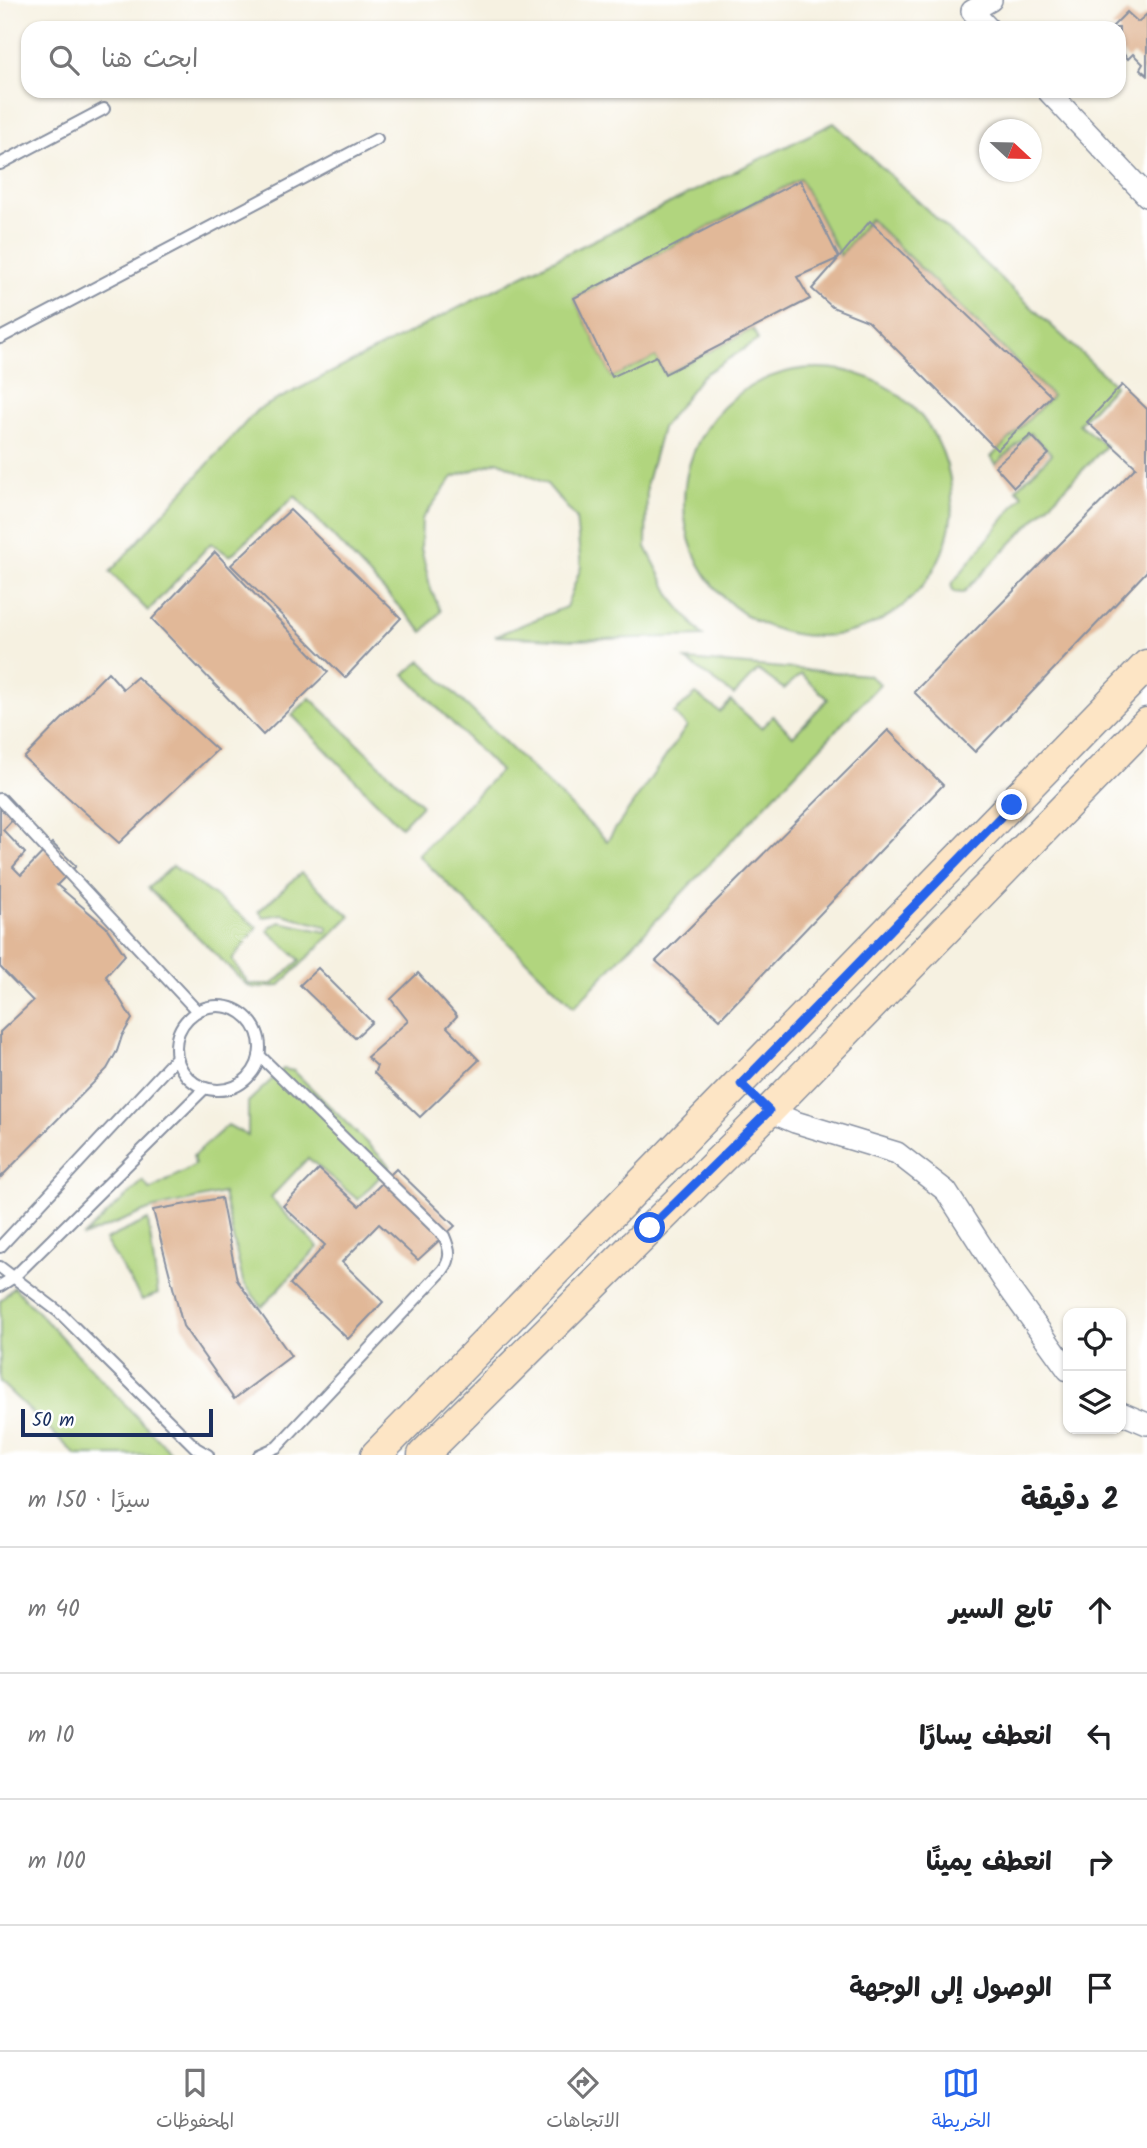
<!DOCTYPE html>
<html lang="ar">
<head>
<meta charset="utf-8">
<style>
	:root { --surface:#fff; --page:#f6f6f6; --text:#202124; --muted:#757577; --line:#e0e0e0; --accent:#2563eb }
	body { margin:0; font-family:Kalam,"Playpen Sans Arabic",sans-serif; background:var(--page); color:var(--text); direction:rtl }
	.controls { position:absolute; right:21px; bottom:21px; display:grid; overflow:hidden; border-radius:14px; box-shadow:0 2px 5px #0004 }
	.controls button { width:63px; height:63px; display:grid; place-items:center; padding:0; border:0; border-bottom:2px solid var(--line); background:var(--surface); color:var(--text); font:35px sans-serif }
	.compass { position:absolute; left:979px; top:119px; width:63px; height:63px; border-radius:50%; background:var(--surface); box-shadow:0 2px 5px #0004; rotate:112deg }
	.scale { position:absolute; left:21px; bottom:18px; width:192px; box-sizing:border-box; padding-left:7px; border:4px solid #1b2f5e; border-top:0; font-size:19px; line-height:24px; white-space:nowrap; color:#1b2f5e; -webkit-text-stroke:5px #fff; paint-order:stroke }
	.stop { position:absolute; width:21px; height:21px; margin:-16px; border:5px solid #2563eb; border-radius:50%; background:#fff }
	.stop.end { background:#2563eb; border-color:#fff; box-shadow:0 2px 7px #0008 }
	.list { margin:0; padding:0; list-style:none }
	h2 { display:flex; justify-content:space-between; align-items:center; height:91px; margin:0; padding:0 28px; font-size:30px }
	h2 small { font-size:23px; font-weight:400; color:var(--muted) }
	.list li { display:grid; grid-template-columns:46px 1fr auto; gap:21px; align-items:center; box-sizing:border-box; height:126px; padding:0 28px; border-top:2px solid var(--line) }
	.list b { display:block; font-size:26px; white-space:nowrap }
	.list em { font-size:23px; font-style:normal; color:var(--muted) }
	.icon { flex:none; width:38px; height:38px; fill:none; stroke:currentColor; stroke-width:2; stroke-linecap:round; stroke-linejoin:round }
	.map { position:relative; flex:none; width:1147px; height:1455px; overflow:hidden; direction:ltr }
	.search { position:absolute; background:var(--surface); box-shadow:0 2px 5px #0004; left:21px; right:21px; top:21px; height:77px; display:flex; align-items:center; gap:18px; box-sizing:border-box; padding:0 24px; border-radius:21px; color:var(--muted); font-size:26px }
	.sheet { height:595px; background:var(--surface) }
	nav { display:flex; justify-content:space-around; align-items:center; box-sizing:border-box; height:98px; border-top:2px solid var(--line); background:var(--surface); font-size:19px; color:var(--muted) }
	nav a { display:grid; justify-items:center; gap:4px }
	nav .on { color:var(--accent) }
	.map>svg:first-child { display:block }
</style>
</head>
<body>
<div class="map">
<svg width="1147" height="1455" viewBox="0 0 1147 1455">
	<rect width="100%" height="100%" fill="#fff"/>
	<filter id="ink" filterUnits="userSpaceOnUse"><feTurbulence type="fractalNoise" baseFrequency=".0143" numOctaves="2"/><feDisplacementMap in="SourceGraphic" scale="14" xChannelSelector="R" yChannelSelector="G"/><feConvolveMatrix kernelMatrix="1 2 1 2 8 2 1 2 1" color-interpolation-filters="sRGB"/></filter>
	<filter id="wash" filterUnits="userSpaceOnUse"><feTurbulence type="fractalNoise" baseFrequency=".00686" numOctaves="4" result="noise"/><feDisplacementMap in="SourceGraphic" scale="28" xChannelSelector="R" yChannelSelector="G"/><feGaussianBlur stdDeviation="1.57" result="paint"/><feColorMatrix in="noise" values="0 0 0 0 0 0 0 0 0 0 0 0 0 0 0 0 0 1.4 0 .05"/><feComposite in="paint" operator="in"/></filter>
	<g filter="url(#wash)">
		<rect width="100%" height="100%" fill="#f6f1e1"/>
		<path fill="#b1d57e" stroke="#66826e" stroke-width="2" d="M834,123L1115,385L1079,424L1106,446L963,593L954,592L951,585L1023,495L1016,489L1052,454L1030,433L996,464L991,457L1052,396L870,219L840,256L800,179L574,298L612,377L656,356L665,374L753,329L758,340L702,376L662,428L647,482L646,547L673,600L703,636L573,640L495,636L566,607L581,567L576,518L547,484L498,461L453,477L422,519L421,548L431,590L441,611L423,632L295,496L230,556L211,543L148,611L110,572L257,410L541,266Z
			M684 502a134 134 0 1 1 268 0a134 134 0 1 1-268 0Z
			M686,660L868,675L880,684L574,1007L418,855L500,771L404,674L421,661L607,841L687,726L674,713L696,694L720,712L731,701L761,728L773,716L793,736L828,699L801,674L784,689L758,670L734,695Z
			M310,698L422,805L401,827L292,715Z
			M173,866L257,927L232,960L249,984H273L300,960L268,931L271,926L280,922L327,932L328,927L282,914L263,917L259,911L301,873L350,916L279,986L256,988L248,986L148,888Z
			M283,1069L294,1071L390,1166L358,1200L308,1158L271,1197L279,1207L318,1247L262,1307L243,1282L223,1193L151,1209L82,1237L143,1181L150,1190L195,1165L193,1156L228,1125L248,1136V1102Z
			M148,1220L158,1294L142,1300L105,1240Z
			M14,1287L173,1455H76L0,1382V1301Z"/>
		<g id="blocks">
			<path fill="#e1b898" d="M1127,12L1138,22L1147,14V75L1140,69L1143,64L1133,54L1128,59L1119,49V28H1111Z
				M800,180L839,258L870,221L1051,396L997,450L868,321L832,307L812,289L839,258L797,277L810,299L665,374L656,356L612,377L574,298Z
				M1122,385L1147,409V571L975,752L914,692L1136,467L1087,422Z
				M1031,435L1049,454L1014,487L995,466Z
				M290,510L401,618L345,678L231,565Z
				M215,552L328,672L263,735L152,619Z
				M108,672L123,689L137,677L217,750L119,843L24,758Z
				M888,730L943,785L720,1019L656,961Z
				M6,795L21,811L3,830L25,853L13,867L21,875L52,843L76,866L57,885L106,927L125,955L106,976L132,1019L122,1036L117,1051L107,1069L0,1178V1032L33,1001L0,967V802Z
				M318,968L372,1022L355,1038L300,985Z
				M418,973L457,1016L447,1027L479,1060L420,1117L374,1073L377,1066L367,1057L408,1021L391,999Z
				M319,1169L359,1206L396,1169L455,1226L418,1260L379,1224L342,1262L383,1302L348,1339L290,1284L325,1245L283,1206Z
				M221,1198L237,1280L291,1356L234,1399L183,1326L153,1210Z"/>
		</g>
	</g>
	<g filter="url(#ink)">
		<use href="#blocks" fill-opacity="0" stroke="#8890a0" stroke-width="2"/>
		<g fill="none" stroke-linecap="round" stroke-linejoin="round">
			<defs>
				<path id="lane" d="M0,164L104,109
					M0,338L377,139
					M0,799L197,1011
					M176 1048a42 42 0 1 1 84 0a42 42 0 1 1-84 0Z
					M0,1247L177,1057
					M0,1267L59,1312L196,1448L208,1455
					M0,1286L14,1277L205,1088
					M259,1455L277,1447L443,1270C452,1258 450,1250 444,1236L259,1055"/>
				<path id="street" d="M988,28L972,11L991,0
					M1048,91L1147,196
					M769,1111L795,1122L897,1153L946,1191L1004,1281L1068,1370
					M1121,1413L1147,1424"/>
				<path id="secondary" d="M376,1455L1147,665
					M423,1455L769,1111L1147,723"/>
			</defs>
			<use href="#lane" stroke="#8890a0" stroke-width="14"/>
			<use href="#street" stroke="#8890a0" stroke-width="24"/>
			<use href="#secondary" stroke="#8890a0" stroke-width="33"/>
			<use href="#lane" stroke="#fff" stroke-width="10"/>
			<use href="#street" stroke="#fff" stroke-width="21"/>
			<use href="#secondary" stroke="#fde5c5" stroke-width="30"/>
		</g>
	</g>
	<g fill="none" stroke-linecap="round" stroke-linejoin="round" filter="url(#ink)">
		<path stroke="#2563eb" stroke-width="9" d="M650,1228L769,1111L741,1084L1012,805"/>
	</g>
</svg>
<div class="controls">
<button><svg class="icon" aria-label="locate" viewBox="0 0 24 24"><circle cx="12" cy="12" r="6"/><path d="M12 2v4M12 18v4M2 12h4M18 12h4"/></svg></button>
<button><svg class="icon" aria-label="layers" viewBox="0 0 24 24"><path d="M12 4l9 5-9 5-9-5zM3 14l9 5 9-5"/></svg></button>
</div>
<svg class="compass" viewBox="-18 -18 36 36"><path d="M0-13l5 13h-10z" fill="#e53935"/><path d="M0 13l5-13h-10z" fill="#757577"/></svg>
<div class="scale">50 m</div>
<div class="stop" style="left:650px;top:1228px"></div>
<div class="stop end" style="left:1012px;top:805px"></div>
<div class="search"><svg class="icon" aria-label="search" viewBox="0 0 24 24"><circle cx="10" cy="10" r="6"/><path d="M15 15l6 6"/></svg>ابحث هنا</div>
</div>
<section class="sheet">
<h2>2 دقيقة<small>سيرًا · 150 m</small></h2>
<ul class="list">
<li><svg class="icon" aria-label="ahead" viewBox="0 0 24 24"><path d="M12 20V5M6 11l6-6 6 6"/></svg><div><b>تابع السير</b></div><em>40 m</em></li>
<li><svg class="icon" aria-label="left" viewBox="0 0 24 24"><path d="M17 20v-9H6M10 6l-5 5 5 5"/></svg><div><b>انعطف يسارًا</b></div><em>10 m</em></li>
<li><svg class="icon" aria-label="right" viewBox="0 0 24 24"><path d="M7 20v-9h11M14 6l5 5-5 5"/></svg><div><b>انعطف يمينًا</b></div><em>100 m</em></li>
<li><svg class="icon" aria-label="arrive" viewBox="0 0 24 24"><path d="M6 21V4h12l-3 4 3 4H6"/></svg><div><b>الوصول إلى الوجهة</b></div></li>
</ul>
</section>
<nav>
<a class="on"><svg class="icon" aria-label="map" viewBox="0 0 24 24"><path d="M3 6l6-2 6 2 6-2v14l-6 2-6-2-6 2zM9 4v14M15 6v14"/></svg>الخريطة</a>
<a><svg class="icon" aria-label="directions" viewBox="0 0 24 24"><path d="M12 3l9 9-9 9-9-9zM9 14v-3h6M13 9l2 2-2 2"/></svg>الاتجاهات</a>
<a><svg class="icon" aria-label="saved" viewBox="0 0 24 24"><path d="M7 4h10v16l-5-4-5 4z"/></svg>المحفوظات</a>
</nav>
</body>
</html>
